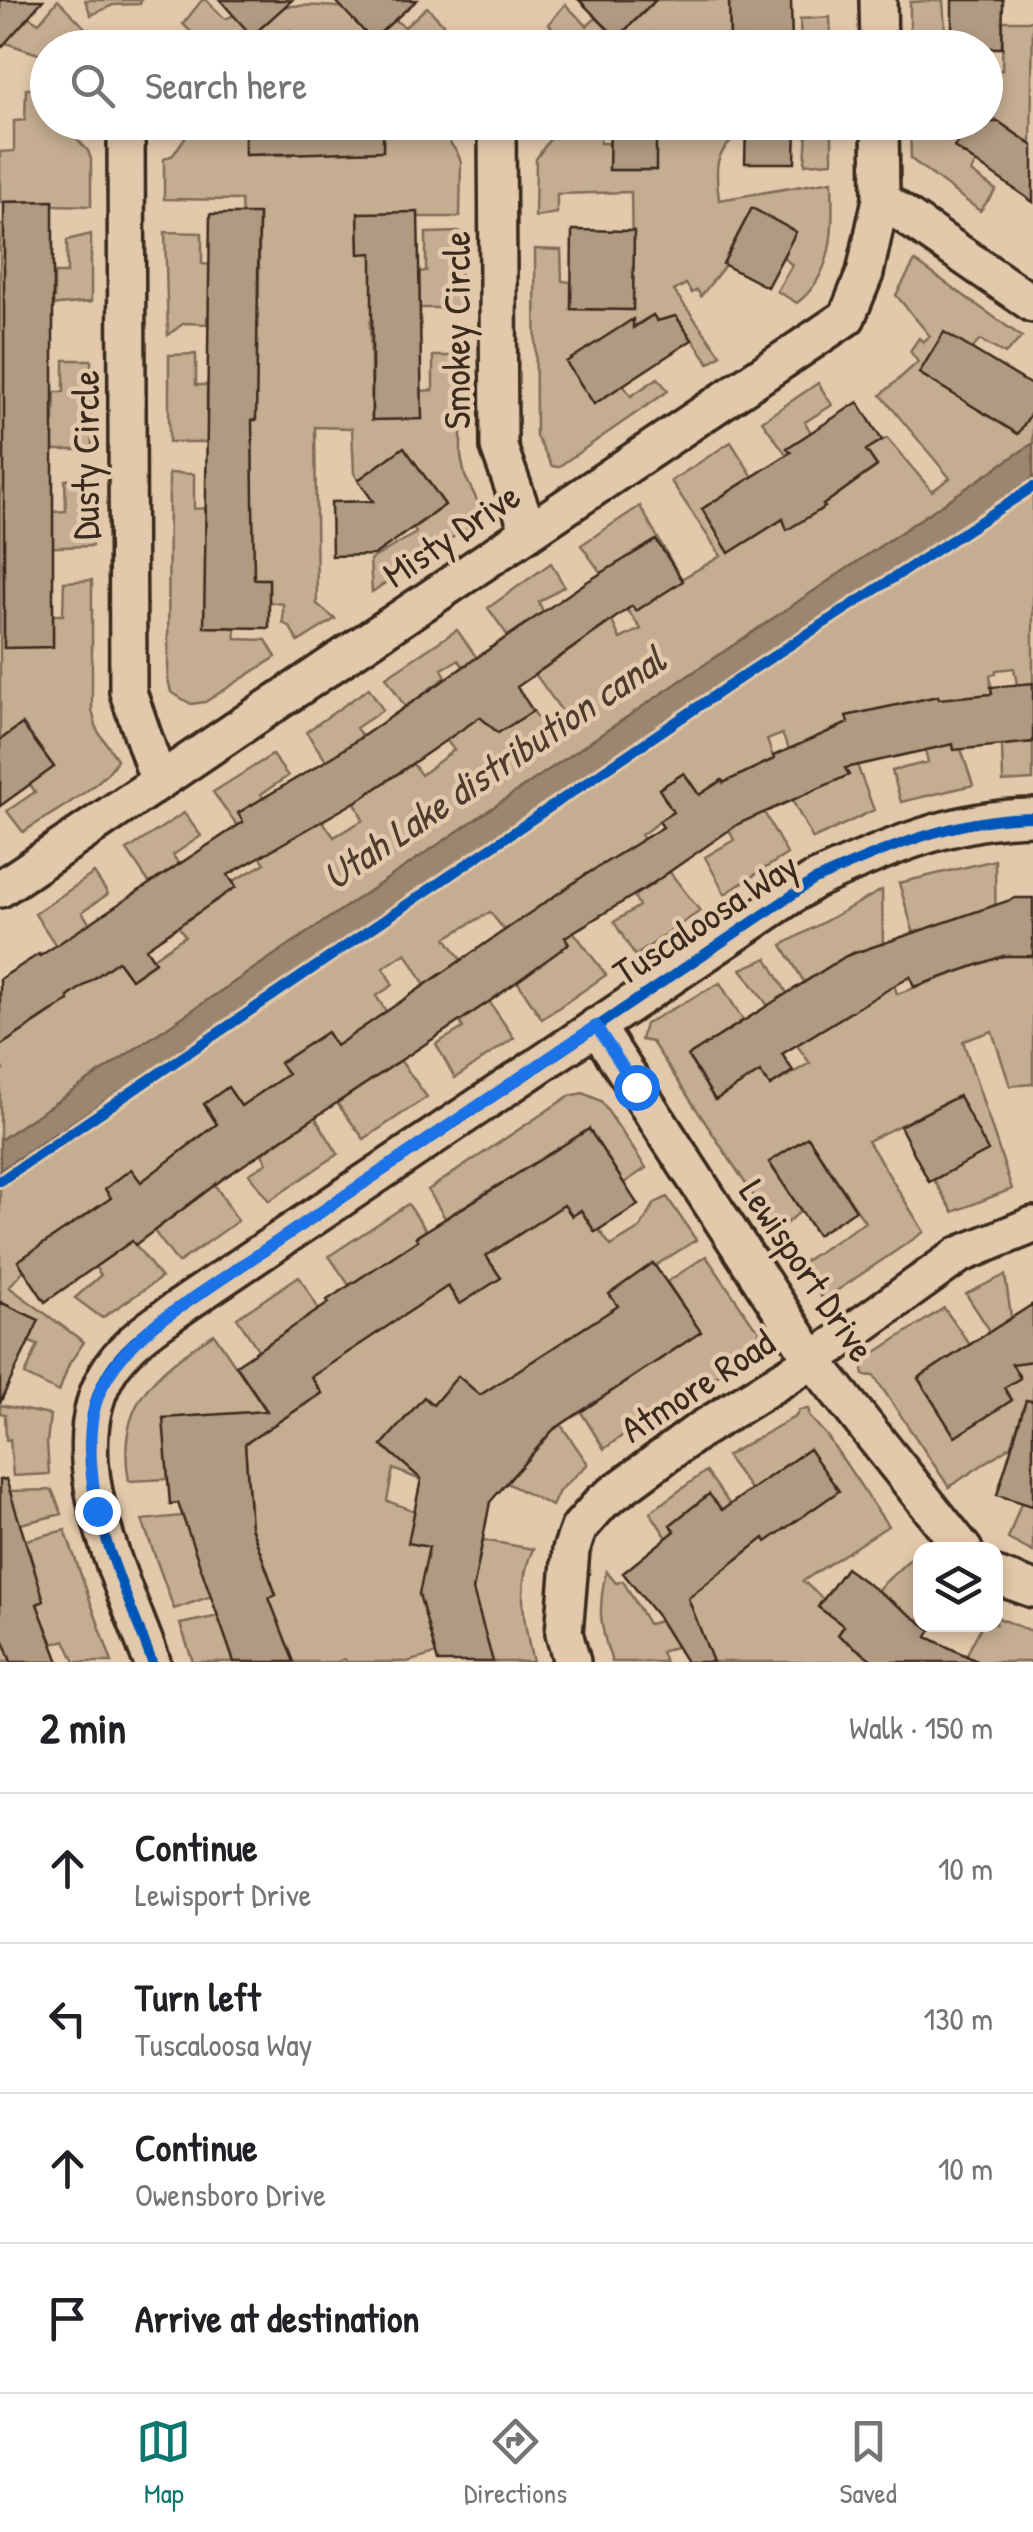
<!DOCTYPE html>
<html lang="en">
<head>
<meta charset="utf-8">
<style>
	:root { --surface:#fff; --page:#f2f2f2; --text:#202124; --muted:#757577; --line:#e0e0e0; --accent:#0f766e }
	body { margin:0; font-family:"Patrick Hand",sans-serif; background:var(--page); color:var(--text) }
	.controls { position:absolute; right:30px; bottom:30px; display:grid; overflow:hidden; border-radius:20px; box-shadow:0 5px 15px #0003 }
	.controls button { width:90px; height:90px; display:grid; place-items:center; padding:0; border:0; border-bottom:2px solid var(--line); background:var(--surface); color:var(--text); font:50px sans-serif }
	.stop { position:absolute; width:30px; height:30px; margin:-22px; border:8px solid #1a73e8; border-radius:50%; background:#fff }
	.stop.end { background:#1a73e8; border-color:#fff; box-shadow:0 2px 10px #0008 }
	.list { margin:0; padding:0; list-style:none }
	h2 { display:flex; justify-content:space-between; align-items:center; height:130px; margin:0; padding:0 40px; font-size:42px }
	h2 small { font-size:32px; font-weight:400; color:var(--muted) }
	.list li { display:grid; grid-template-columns:65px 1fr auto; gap:30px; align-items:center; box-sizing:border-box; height:150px; padding:0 40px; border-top:2px solid var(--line) }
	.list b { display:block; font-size:38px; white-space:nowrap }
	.list p { margin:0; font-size:32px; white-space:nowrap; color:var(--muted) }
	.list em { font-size:32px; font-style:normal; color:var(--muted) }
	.icon { flex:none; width:55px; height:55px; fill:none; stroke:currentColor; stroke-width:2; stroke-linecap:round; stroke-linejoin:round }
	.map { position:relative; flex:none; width:1033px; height:1662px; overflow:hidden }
	.search { position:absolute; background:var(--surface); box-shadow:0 5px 15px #0003; left:30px; right:30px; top:30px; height:110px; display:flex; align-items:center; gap:25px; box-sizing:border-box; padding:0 35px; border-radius:55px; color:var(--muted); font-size:38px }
	.sheet { height:730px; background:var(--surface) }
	nav { display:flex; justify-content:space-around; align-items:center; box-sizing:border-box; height:140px; border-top:2px solid var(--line); background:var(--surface); font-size:28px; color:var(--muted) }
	nav a { display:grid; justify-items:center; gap:5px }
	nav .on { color:var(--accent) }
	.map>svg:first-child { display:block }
</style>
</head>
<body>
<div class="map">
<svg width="1033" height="1662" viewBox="0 0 1033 1662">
	<rect width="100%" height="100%" fill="#e3c9ab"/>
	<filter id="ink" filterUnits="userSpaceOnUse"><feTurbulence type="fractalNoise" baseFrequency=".01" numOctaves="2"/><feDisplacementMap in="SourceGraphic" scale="20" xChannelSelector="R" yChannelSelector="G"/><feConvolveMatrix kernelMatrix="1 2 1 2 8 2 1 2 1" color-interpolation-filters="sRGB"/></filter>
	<g filter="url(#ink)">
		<path fill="#c5ad91" stroke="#806c58" stroke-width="2.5" d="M58,0L94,37L91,47L48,48L47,57L0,41V25L12,35L29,17L39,23Z
			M85,0H141L140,4L113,5L91,15Z
			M202,0H206L225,19C264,0 371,0 405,27L427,7L443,24L436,30L427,47H292L290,30L235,47L199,48L195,36L183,24Z
			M648,0H729L730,38H745V47H654L652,33L608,47H567L549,24L565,4L587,26L596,18L617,38L652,5Z
			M943,0L945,30L952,31V47L910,48V2Z
			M830,17L831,47H801L800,19Z
			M1003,21H1033L1031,144L986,113V71L1002,70Z
			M26,89H47L48,122L63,123L88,151L91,159V206L53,205V201L0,202V152L14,151V121L25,120Z
			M195,123H233L234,127H245V155H292L293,123L383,151V123H434L457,152L461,162L460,217H418V213L358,214L359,253H372L419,294V272L426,271V233L460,232L461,308H385V322H370L372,419H421V391L433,390V356H461V456L465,476L483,512L480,519L372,592L370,560L416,533L414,528L445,505L413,460L379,466L358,480L354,473L352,428L315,427L317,604L335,619L298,642L290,627L283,623V604L269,602V579H206L205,627L235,628L236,639L266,640L276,657L205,702L191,704L171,692L168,679L169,473L194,474V509L205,508L206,541L253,540L252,442H169V355L196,354V385H207V420H255V317H207V324L184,323L168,335L165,232L202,233V264L210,265V297H259V215L242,214L241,200L164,199V159L173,155Z
			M561,123H600V143H610V170H655L656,123H737V136C712,156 716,170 719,200L832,181C833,225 836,273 797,303L777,291L792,265L783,257L796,232L752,208L723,263L725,265L701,296L697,290L692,293L686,284L674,291L721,355L709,363L676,316L657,321L653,315L567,363L594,404L623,385L631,396L658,378L668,391L558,467L552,466L536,436L535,249L561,250L562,281L571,282V309L633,310L631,192L557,194V213L535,217L536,159Z
			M796,123H832V162L805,164L807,131L796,130Z
			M910,123H971L954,147L976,162L971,172L996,190L980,211L911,159Z
			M0,225H5L6,299L54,298V273H67V240L91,234V302L48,306L6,421H54L55,392H64V360H91L92,450H53L52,443V542L53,512L66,511L65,480L92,476V546L26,548V559L3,560L4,647H53V615H63L64,582L92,580V710L97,730L117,759C107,784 47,816 23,832L7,811L35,792L30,784L54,767L23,724L0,740Z
			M915,261L1022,337L1005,354L980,340L972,349L944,333L919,373L1018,433L1033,410V683L1017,685L1014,668L996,670V674L990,675L992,694L970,696L950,705L954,749H961L973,785L901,802L892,771L928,762L925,750L949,744L938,696L847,716L857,765L874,810L813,839L792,800L848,775L829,732L789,749L782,734L767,740L774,759L738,776L756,815L764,812L787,854L725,894L705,857L734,840L729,830L746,818L722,781L699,795L684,773L659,789L673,812L641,835L700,911L635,956L614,922L639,906L634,896L656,882L634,846L583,876L569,892L588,924L573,931L606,975L542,1019L517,981L569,943L543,906L505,931L490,912L446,938L514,1038L455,1078L436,1044L463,1028L460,1022L479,1008L425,985L406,953L383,968L393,985L376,996L386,1011L373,1023L427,1097L364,1139L337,1103L389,1068L363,1029L336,1046L326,1033L281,1062L338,1154L269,1201L249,1174L267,1163L262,1154L294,1131L241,1106L228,1088L204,1104L217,1124L189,1144L238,1221L178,1263L154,1231L208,1190L141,1182L131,1170L105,1189L112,1198L105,1205L161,1278L102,1318L75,1298L101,1275L95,1267L115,1253L88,1214L18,1261L24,1270L9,1287L84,1342L69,1364L59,1392L25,1375L38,1345L29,1342L38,1320L0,1302V1073L3,1070L0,1064V1046L69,1001L67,995L83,986L35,914L94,873L108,894L82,912L90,924L94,978L118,961L131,979L155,963L153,958L185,936L127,850L184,813L201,836L173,855L179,865L158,879L187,920L235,887L232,882L265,863L213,792L272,755L288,776L261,794L263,798L322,820L334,837L363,820L354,800L306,732L369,688L383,710L356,728L362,736L334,755L362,797L413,764L421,775L454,750L426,714L414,721L386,677L457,630L477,658L463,666L458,660L442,669L446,677L425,692L452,734L480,717L533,711L548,732L566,717L488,608L551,563L564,586L539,602L543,612V669L612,621L620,639L641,629L581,545L640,506L681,579L721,556L671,481L731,442L753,477L702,509L729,552L783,519L824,506L762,421L818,383L832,405L805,422L811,433L788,448L826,502L877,467L866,450L887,438L932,491L950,478L881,395L918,362L910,351L919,338L923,342L930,336L896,295Z
			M1033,742V780L1003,782L1002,745Z
			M995,860L996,953L1033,956V1084L1010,1086L992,1031L963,1041L1012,1189L953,1212L934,1180L987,1151L958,1096L868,1141L924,1232L826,1298L821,1297L800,1264L865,1222L808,1137L769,1162L801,1211L777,1231L652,1042L641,1040L645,1024L720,983L743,1020L688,1057L715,1100L760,1072L770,1086L810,1063L741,969L767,958L811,1035L879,993L854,952L804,982L782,945L882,890L883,946L897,994L986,962L914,934L899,883Z
			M583,1093L601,1101L646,1168L624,1183L589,1129L553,1187L572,1216L581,1211L595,1232L599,1230L611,1246L640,1228L655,1203L667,1197L696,1240L610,1294L657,1362L700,1332L667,1282L706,1256L754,1326L760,1328L755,1354L666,1404L604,1449L581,1412L629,1380L592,1323L517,1372L554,1429L561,1425L588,1464L559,1491L552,1506L507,1483L547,1437L482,1397L458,1376L433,1405L423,1398L382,1445L424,1481L393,1469L387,1501L415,1511L429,1547L421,1590L471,1600L483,1540L533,1549C516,1584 524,1626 533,1662H493L479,1612L428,1626L436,1654L407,1662H346L345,1659L337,1662H193L180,1624L219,1616L276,1594L247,1516L212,1596L174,1609L142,1520L250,1509L245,1445L168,1479L129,1481C115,1404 155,1372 214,1334L275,1424L322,1394L311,1377L259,1351L237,1318L299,1276L345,1353L399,1253L349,1285L329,1256L408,1204L426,1230L416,1237L459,1304L500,1278L486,1256L529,1227L501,1183L445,1218L428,1190L569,1096Z
			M1005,1275L1013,1330L1033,1361V1431L949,1487L874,1376L864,1375L862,1361L944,1308L970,1345L918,1379L956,1436L1011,1401L1004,1388L1020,1377L966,1294Z
			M0,1405L50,1415L47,1443L49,1474L13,1476L10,1439L6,1440L5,1414L0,1413Z
			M809,1409V1416L827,1436L888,1526L803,1581L823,1599L818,1607L844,1626L838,1635L875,1662H713L702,1637L661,1652L665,1662H612C599,1625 598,1609 606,1571L616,1583L623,1581L648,1624L660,1621L751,1548L675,1531L667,1538L650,1512L706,1471L745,1526L838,1491L809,1449L751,1490L726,1456L796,1416L799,1410Z
			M52,1490L62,1514L20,1524L0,1496L8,1491Z
			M1021,1503L1033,1506V1552L1008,1539Z
			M65,1530L112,1662H75L65,1640L53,1644L45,1625L3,1640L11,1662H0V1615L44,1601L26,1540Z
			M911,1558L920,1568V1622L877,1590Z
			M996,1617L1033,1632V1662H978L966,1656L982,1625L996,1624Z"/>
		<path fill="#9d8670" stroke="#76614f" stroke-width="2.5" d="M1033,443V478L399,906L0,1170V1140Z"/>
		<path fill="#b19a82" stroke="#3b2a1e" stroke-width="2.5" d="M0,0H43L0,49Z
			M220,0H292L252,36Z
			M335,0H417L372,40Z
			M579,0H656L617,38Z
			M729,0H791L792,48H745V38H730Z
			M952,0H1003L1002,48H952Z
			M245,122H383V151L245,155Z
			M610,122H656V170H609Z
			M746,122H796L795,163H745Z
			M971,122H999L1033,146V202L954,147Z
			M53,201V647L4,648V202Z
			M752,208L796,232L767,287L723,264Z
			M418,212L422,419L372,420V253L359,254L358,213Z
			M210,214H259L256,420H252L254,579H269V628L204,627Z
			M572,230L634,231L633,310L571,309Z
			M653,315L657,321L676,316L692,340L594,404L566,362L633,319V328Z
			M944,332L1033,386V410L1018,434L919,373Z
			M858,402L882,440L866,450L877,466L823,505L825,507L787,530L783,519L729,553L702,509L791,452L787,448Z
			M404,447L445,505L374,555L332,556L331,502L373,501L358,480Z
			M656,540L683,581L636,611L632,606L517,687L533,711L498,733L480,717L362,798L228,875L236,887L146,948L155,962L131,979L118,961L68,997L69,1000L0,1046V979L39,954L40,956L243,822L238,813L334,756L585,583Z
			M1033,683V742L954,750L953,744L845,768L849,775L738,824L649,886L565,937L569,944L493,999L224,1178L135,1245L132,1241L45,1302L18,1261L111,1198L105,1189L131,1169L141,1182L217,1124L204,1104L228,1087L241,1106L288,1074L280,1063L327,1032L336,1046L582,877L663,827L659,821L673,812L659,789L684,773L699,795L722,780L723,783L774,759L773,756L848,723L846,716L938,696L939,699L992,694L991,687Z
			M22,724L54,767L0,806V740Z
			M1016,898H1033V956H1003L914,987L910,976L782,1054L793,1071L770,1086L760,1072L715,1100L688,1056L846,956Z
			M959,1096L988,1151L929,1182L900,1126Z
			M589,1129L638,1205L595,1232L581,1210L572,1216L564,1205L486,1256L501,1278L460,1304L448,1286L311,1377L322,1393L245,1444L251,1527L276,1595L269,1598L294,1662H234L178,1503L170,1504L163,1418L267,1411L236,1365L329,1303L327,1300L418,1240L416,1237Z
			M808,1137L856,1210L817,1235L769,1162Z
			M653,1263L701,1332L553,1430L490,1502L473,1590L493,1662H438L419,1594L429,1547L408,1543L421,1479L382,1445L424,1397L433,1405L458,1376L480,1395L618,1306L609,1294Z
			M0,1302L39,1320L0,1403Z
			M1033,1304V1361L1012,1364L1020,1378L1004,1388L1012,1400L955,1437L918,1378Z
			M1026,1400L1033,1401V1506L997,1495Z
			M809,1449L839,1491L766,1542L764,1538L688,1598L713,1662H686L658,1617L623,1573L675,1531L670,1525L709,1494L722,1510Z
			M6,1479L44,1601L37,1604L59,1662H11L0,1632V1480Z
			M846,1568L931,1630L927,1637L979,1662H875L838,1635L844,1626L818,1607Z"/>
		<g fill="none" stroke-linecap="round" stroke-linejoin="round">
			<defs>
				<path id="minor" d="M878,0L879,48
					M126,122L128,692L159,782
					M497,122L499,447L529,532
					M880,122L881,199L1033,304
					M0,889L847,317L865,273L881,199
					M596,1026L813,1360L964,1550
					M996,1576L1033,1589
					M152,1662C122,1578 54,1451 112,1366C131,1339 162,1320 189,1301L813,881C883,849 955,818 1033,817
					M572,1662L564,1633L571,1550L579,1528L602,1502L697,1432L813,1360L959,1255L1033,1225"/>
			</defs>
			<use href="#minor" stroke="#3b2a1e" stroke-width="42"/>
			<path stroke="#3b2a1e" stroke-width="6" stroke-dasharray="10 8" stroke-linecap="butt" d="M0,1181L752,670L1033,487"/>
			<use href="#minor" stroke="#e3c9ab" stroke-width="35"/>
			<defs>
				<path id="cycleway" d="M0,1181L752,670L1033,487
					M152,1662C122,1578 54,1451 112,1366C131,1339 162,1320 189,1301L813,881C883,849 955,818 1033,817"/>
			</defs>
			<use href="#cycleway" stroke="#e3c9ab" stroke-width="16"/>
			<use href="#cycleway" stroke="#0057b8" stroke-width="10"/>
		</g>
	</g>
	<g fill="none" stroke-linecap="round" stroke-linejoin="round" filter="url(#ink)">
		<path stroke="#1a73e8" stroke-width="12" d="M97,1511C83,1420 86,1383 158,1322L596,1026L636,1087"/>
	</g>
	<g text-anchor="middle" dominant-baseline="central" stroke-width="9" stroke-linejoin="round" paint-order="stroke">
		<g font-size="38" fill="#3b2a1e" stroke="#e3c9ab">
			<text transform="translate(456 330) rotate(-90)">Smokey Circle</text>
			<text transform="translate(85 455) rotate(-90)">Dusty Circle</text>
			<text transform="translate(451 534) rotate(-34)">Misty Drive</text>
			<text transform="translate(705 918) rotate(-33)">Tuscaloosa Way</text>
			<text transform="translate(808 1270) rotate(56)">Lewisport Drive</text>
			<text transform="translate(697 1385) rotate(-33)">Atmore Road</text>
		</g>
		<g font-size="40" font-style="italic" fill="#4f3c2e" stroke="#e3c9ab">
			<text transform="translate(493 767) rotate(-34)">Utah Lake distribution canal</text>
		</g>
	</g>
</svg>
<div class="controls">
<button><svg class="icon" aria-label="layers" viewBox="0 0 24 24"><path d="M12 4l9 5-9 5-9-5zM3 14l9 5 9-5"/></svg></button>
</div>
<div class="stop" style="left:636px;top:1087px"></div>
<div class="stop end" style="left:97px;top:1511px"></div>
<div class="search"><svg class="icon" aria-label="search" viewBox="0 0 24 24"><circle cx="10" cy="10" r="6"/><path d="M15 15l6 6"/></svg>Search here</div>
</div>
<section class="sheet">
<h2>2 min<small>Walk · 150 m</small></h2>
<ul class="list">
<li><svg class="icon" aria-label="ahead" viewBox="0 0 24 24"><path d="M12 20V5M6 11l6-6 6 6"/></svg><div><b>Continue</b><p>Lewisport Drive</p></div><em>10 m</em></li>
<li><svg class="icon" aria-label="left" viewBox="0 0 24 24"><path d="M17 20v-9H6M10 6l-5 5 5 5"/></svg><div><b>Turn left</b><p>Tuscaloosa Way</p></div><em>130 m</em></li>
<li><svg class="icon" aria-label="ahead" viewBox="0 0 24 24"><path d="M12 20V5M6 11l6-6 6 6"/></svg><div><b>Continue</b><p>Owensboro Drive</p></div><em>10 m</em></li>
<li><svg class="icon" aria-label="arrive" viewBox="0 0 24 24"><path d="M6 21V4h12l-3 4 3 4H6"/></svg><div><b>Arrive at destination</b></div></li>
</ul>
</section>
<nav>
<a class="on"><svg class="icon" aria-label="map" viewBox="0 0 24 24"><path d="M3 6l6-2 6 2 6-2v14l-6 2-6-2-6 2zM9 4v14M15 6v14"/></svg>Map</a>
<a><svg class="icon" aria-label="directions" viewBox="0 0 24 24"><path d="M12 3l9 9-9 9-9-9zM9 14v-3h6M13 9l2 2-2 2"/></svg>Directions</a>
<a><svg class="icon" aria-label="saved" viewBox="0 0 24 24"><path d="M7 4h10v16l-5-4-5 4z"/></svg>Saved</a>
</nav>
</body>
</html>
